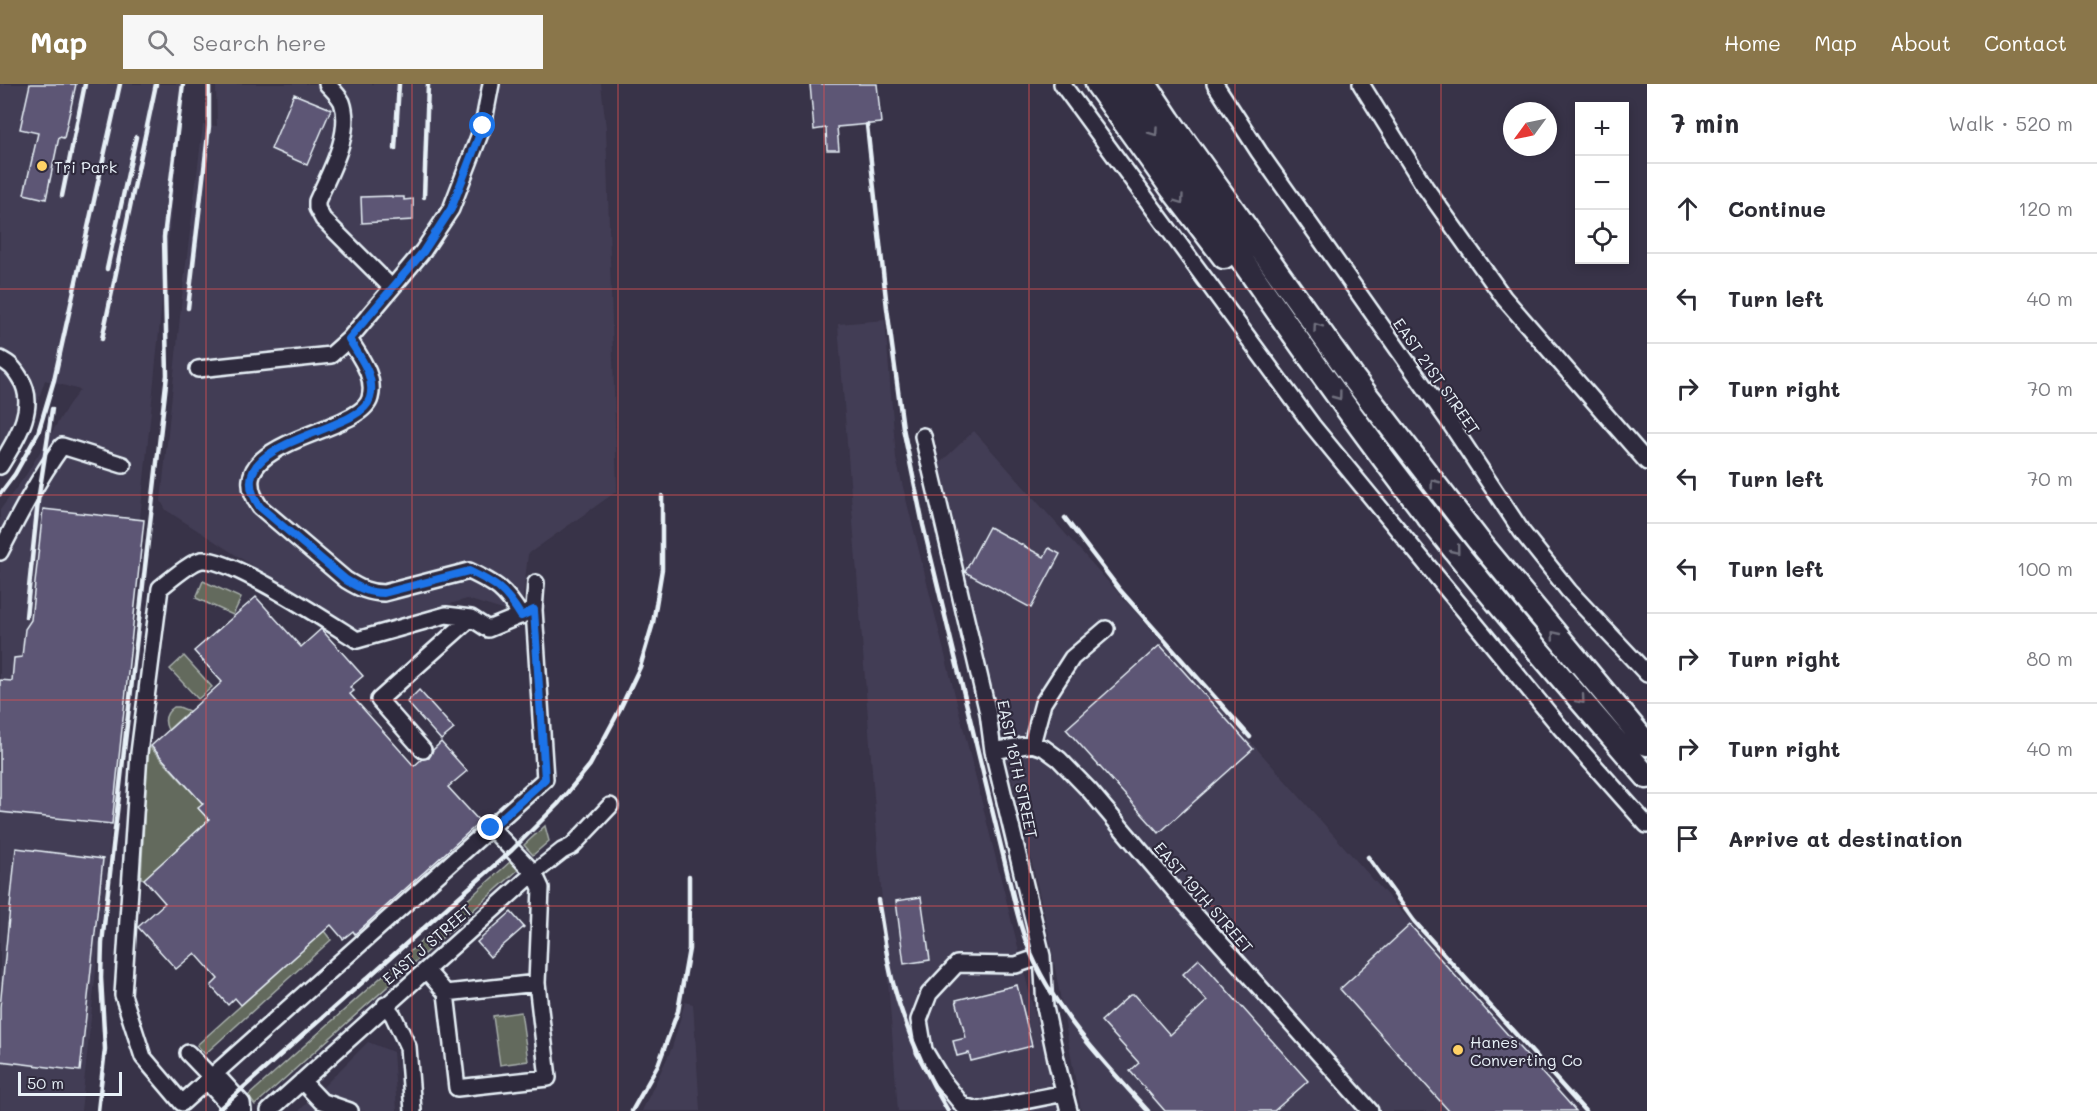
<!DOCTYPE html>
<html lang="en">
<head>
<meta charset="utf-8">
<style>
	:root { --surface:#fff; --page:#f7f7f7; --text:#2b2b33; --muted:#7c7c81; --line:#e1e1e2; --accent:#8a764a }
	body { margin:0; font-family:Mali,sans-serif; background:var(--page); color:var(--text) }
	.controls { position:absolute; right:18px; top:18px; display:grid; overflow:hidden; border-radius:0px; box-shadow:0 3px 9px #0003 }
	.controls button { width:54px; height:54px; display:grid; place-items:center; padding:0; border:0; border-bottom:2px solid var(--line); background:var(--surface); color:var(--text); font:30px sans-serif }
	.compass { position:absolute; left:1503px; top:18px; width:54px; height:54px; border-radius:50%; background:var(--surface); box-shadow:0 3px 9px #0003; rotate:237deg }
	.scale { position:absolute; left:18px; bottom:15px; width:104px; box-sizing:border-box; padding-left:6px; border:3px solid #e8f1f8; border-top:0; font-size:16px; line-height:21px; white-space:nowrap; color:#e8f1f8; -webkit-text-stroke:4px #2f2a3d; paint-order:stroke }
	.stop { position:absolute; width:18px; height:18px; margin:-14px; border:4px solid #1a73e8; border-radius:50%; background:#fff }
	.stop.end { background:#1a73e8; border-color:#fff; box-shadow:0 2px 6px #0008 }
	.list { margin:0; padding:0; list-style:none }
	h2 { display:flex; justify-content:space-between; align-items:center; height:78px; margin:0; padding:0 24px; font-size:26px }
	h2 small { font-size:20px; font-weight:400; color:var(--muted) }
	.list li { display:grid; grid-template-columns:39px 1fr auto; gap:18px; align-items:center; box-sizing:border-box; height:90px; padding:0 24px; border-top:2px solid var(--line) }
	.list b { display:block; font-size:22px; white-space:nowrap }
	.list em { font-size:20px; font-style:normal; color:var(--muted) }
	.icon { flex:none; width:33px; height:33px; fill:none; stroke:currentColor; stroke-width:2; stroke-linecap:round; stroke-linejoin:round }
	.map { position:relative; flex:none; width:1647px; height:1027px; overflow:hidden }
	header { display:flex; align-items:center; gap:36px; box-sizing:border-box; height:84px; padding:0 30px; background:var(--accent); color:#fff }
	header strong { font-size:28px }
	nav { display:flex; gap:33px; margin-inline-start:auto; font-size:21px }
	.search { width:420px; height:54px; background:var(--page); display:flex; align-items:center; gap:15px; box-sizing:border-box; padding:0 21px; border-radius:0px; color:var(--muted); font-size:22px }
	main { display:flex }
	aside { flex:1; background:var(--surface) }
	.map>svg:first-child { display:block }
</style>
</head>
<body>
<header>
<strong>Map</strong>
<div class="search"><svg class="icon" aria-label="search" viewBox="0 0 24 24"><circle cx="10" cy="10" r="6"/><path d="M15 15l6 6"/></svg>Search here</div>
<nav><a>Home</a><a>Map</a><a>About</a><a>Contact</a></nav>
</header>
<main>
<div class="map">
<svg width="1647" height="1027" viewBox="0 0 1647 1027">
	<rect width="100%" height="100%" fill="#383348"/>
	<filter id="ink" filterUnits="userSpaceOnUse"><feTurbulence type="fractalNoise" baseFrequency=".0167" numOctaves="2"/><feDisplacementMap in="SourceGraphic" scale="12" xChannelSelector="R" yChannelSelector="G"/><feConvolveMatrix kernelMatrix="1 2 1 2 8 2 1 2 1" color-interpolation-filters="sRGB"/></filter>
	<g filter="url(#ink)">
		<path fill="#433e55" d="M0,0H184L140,435L144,436L81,1027H0V426L26,391L69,320L80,306L45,296L27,350L0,395Z
			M216,0H601L606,44L617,407L528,470L523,514L506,527L467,515L355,548L166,426L161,417L182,213L203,41L217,42Z
			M885,236L896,375L1059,1027H898L838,240Z
			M974,347L1579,1027H1081L1049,851L963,488L940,379Z
			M685,918L693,920L700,1027H642L672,964Z
			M368,958L393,968L397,1027H299Z"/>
		<path fill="#646a5d" stroke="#a6aeaa" stroke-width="1.5" d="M203,497L241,514L233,531L196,514Z
			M184,572L212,603L198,615L170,585Z
			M174,623H179L189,627L168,646C163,636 165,629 174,623Z
			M148,661L203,720L199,725L209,736L144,795L141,794Z
			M545,742L549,757L533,771L524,761Z
			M511,777L518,786L255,1021L248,1012Z
			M324,847L331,856L205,970L197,961Z
			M521,928L528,977L500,981L493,932Z"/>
		<path fill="#5d5674" stroke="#e8f1f8" stroke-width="1.5" d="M30,0H76L64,54L59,53L46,115L24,110L38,49L20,45Z
			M810,0H877L881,39L837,43L839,66H827L826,44L814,46Z
			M294,10L331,25L307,81L271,65Z
			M392,112V113H404V116L413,115V136L362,139L361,113Z
			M43,425L144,436L112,740L0,728V596L12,597L14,574L22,573L25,545L31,536Z
			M989,443L1044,473L1049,464L1060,470L1031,524L965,488Z
			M256,513L301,563L321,545L363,592L350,603L354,607L350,610L414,682L422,675L429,674L433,666L441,658L467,687L448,703L480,738L355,850L353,847L343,855L331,841L241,921L235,914L228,921L211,902L218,895L195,869L176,885L138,843L165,819L144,795L209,736L198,724L203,720L151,662L222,598L194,567Z
			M1160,561L1253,665L1159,749L1066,645Z
			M419,606L454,645L441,656L407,618Z
			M16,764L103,775L80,987L0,977V923Z
			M921,813L930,876L904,880L896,817Z
			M511,828L524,843L490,873L477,858Z
			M1410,841L1576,1027H1449L1340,905Z
			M1199,875L1308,997L1274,1027H1165L1130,987L1139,979L1101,937L1130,911H1135L1170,951L1207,917L1183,890Z
			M1017,901L1032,962L971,977L969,969L957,972L953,957L966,954L956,916Z"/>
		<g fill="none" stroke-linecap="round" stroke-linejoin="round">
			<defs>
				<path id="minor" d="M327,0C332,5 339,12 342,18C353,49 329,90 317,117V124L323,135L392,204
					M1062,0L1312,341L1560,643L1647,741
					M1215,0L1259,68L1450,339L1522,448L1569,507L1647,590
					M1361,0L1425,103L1504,214L1647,378
					M349,255C359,272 376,292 370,314C361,351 213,355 260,423L346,496C359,504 369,509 384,509L469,487C496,500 505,505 521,532
					M0,275C10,280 14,284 20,294C39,323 15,357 0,382
					M198,285L331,271L349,255L423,167L451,125L483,42L491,0
					M923,352L988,629L993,667L1042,872L1045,923L1057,980L1069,1027
					M0,468C19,431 38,395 62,362L123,381
					M534,526L488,545L471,534L446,531L357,556C328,538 231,473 202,476C192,477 169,497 160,504L139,669L123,911L143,973L182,1019L545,695L534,526L536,499
					M1032,660L1043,619L1072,574L1106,545
					M423,666L379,616L471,534
					M993,667L1032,660L1044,664L1059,675L1090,707L1190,825L1370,1027
					M491,744L534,789L541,804L537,899
					M1042,872L1016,881L957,880L929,910L919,936L924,966L942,996L963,1022L978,1026L1065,1009
					M426,886L446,909L457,1004L548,994L537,899L446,909
					M385,921L393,931L408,963L413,1027
					M188,969L212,994L222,997L242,1019L243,1027
					M212,994L213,1004L234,1027
					M302,997L321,1017L350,1027
					M269,1027L534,789L562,767L572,762L610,722"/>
				<path id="highway" d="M1097,0L1172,105L1224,173
					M1121,0C1215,136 1306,273 1406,404C1482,504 1565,598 1647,693
					M1145,0L1169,36L1354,295L1478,456L1647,660"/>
			</defs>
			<use href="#minor" stroke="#e8f1f8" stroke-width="20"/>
			<use href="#highway" stroke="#e8f1f8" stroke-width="27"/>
			<use href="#minor" stroke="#2f2a3d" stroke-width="15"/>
			<use href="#highway" stroke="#2f2a3d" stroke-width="22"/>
			<path stroke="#e8f1f8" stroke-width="4.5" d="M867,41L887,224L903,344L923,441L1013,812C1017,828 1021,845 1027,860C1052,925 1103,977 1148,1027
				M395,65L399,0
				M62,112L85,0
				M424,113L428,0
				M107,185L136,53
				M188,224L209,42V0
				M102,255L156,0
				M0,410L15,390L38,349L54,296L120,0
				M1065,434L1120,506L1250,653
				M26,533L38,417L52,325
				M1368,773L1414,837L1585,1027
				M878,816C883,843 886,872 893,899C905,944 924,987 948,1027
				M98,1027L105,965L101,894L102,859L167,291L164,153L183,0
				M217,1027L512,766L558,720L590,681L620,625L640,583L653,539L662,485V412
				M632,1027L658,981L678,927L689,865V792"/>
		</g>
		<defs><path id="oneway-chevron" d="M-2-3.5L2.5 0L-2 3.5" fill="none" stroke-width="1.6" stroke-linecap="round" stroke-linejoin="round" transform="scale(1.5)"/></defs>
		<g stroke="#70707e">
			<use href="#oneway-chevron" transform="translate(1154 48) rotate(55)"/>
			<use href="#oneway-chevron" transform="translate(1180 116) rotate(54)"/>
			<use href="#oneway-chevron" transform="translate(1317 243) rotate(-126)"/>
			<use href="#oneway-chevron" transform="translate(1338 312) rotate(53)"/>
			<use href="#oneway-chevron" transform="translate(1434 399) rotate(-127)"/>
			<use href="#oneway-chevron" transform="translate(1456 466) rotate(51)"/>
			<use href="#oneway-chevron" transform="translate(1555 551) rotate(-129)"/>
			<use href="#oneway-chevron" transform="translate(1581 616) rotate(49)"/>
		</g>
	</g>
	<g fill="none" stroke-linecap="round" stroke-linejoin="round" filter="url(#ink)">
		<path stroke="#1a73e8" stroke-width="8" d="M483,42L451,125L423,168L349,255C359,272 376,292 370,314C361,351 213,355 260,423L346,496C359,504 369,509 384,509L469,487C496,500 505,505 521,532L534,526L545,695L491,744"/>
	</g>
	<path fill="none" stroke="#da5052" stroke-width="1.5" stroke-opacity="0.55" d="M206,0V1027M412,0V1027M618,0V1027M824,0V1027M1029,0V1027M1235,0V1027M1441,0V1027M0,205H1647M0,411H1647M0,616H1647M0,822H1647"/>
	<g fill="#ffd166" stroke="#2f2a3d" stroke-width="2">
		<circle cx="42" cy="82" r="6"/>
		<circle cx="1458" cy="966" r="6"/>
	</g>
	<g text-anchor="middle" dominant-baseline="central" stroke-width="4.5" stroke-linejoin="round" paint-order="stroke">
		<g font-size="16" fill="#e8f1f8" stroke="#2f2a3d" text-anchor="start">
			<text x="54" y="82">Tri Park</text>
			<text x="1470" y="957">Hanes<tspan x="1470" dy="18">Converting Co</tspan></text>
		</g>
		<g font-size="16" fill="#e8f1f8" stroke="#2f2a3d">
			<text transform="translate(1437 292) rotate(55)">EAST 21ST STREET</text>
			<text transform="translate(1018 685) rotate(78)">EAST 18TH STREET</text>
			<text transform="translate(1204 813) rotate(49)">EAST 19TH STREET</text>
			<text transform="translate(427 860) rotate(-41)">EAST J STREET</text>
		</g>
	</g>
</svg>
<div class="controls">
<button>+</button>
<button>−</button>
<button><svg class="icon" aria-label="locate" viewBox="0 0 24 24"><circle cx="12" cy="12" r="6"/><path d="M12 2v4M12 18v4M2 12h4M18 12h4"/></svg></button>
</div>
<svg class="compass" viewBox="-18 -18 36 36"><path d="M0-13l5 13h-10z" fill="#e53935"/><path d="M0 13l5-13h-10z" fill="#7c7c81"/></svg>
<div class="scale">50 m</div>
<div class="stop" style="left:483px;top:42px"></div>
<div class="stop end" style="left:491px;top:744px"></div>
</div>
<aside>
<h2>7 min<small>Walk · 520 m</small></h2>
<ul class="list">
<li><svg class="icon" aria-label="ahead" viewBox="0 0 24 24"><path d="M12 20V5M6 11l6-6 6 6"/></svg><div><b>Continue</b></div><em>120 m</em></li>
<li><svg class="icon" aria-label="left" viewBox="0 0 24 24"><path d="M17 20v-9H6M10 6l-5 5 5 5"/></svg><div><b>Turn left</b></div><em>40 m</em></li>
<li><svg class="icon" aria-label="right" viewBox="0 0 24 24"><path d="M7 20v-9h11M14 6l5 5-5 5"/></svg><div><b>Turn right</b></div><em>70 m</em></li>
<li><svg class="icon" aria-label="left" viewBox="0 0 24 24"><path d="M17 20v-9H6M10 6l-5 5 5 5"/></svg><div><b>Turn left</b></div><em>70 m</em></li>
<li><svg class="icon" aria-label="left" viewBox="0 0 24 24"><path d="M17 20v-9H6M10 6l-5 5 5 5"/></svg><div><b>Turn left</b></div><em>100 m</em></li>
<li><svg class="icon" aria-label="right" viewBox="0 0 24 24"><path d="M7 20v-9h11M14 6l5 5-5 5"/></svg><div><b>Turn right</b></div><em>80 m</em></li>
<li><svg class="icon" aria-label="right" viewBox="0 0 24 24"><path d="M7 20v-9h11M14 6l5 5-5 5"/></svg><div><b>Turn right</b></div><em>40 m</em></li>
<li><svg class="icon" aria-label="arrive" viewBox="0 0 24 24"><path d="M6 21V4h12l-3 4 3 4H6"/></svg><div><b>Arrive at destination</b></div></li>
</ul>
</aside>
</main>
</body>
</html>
